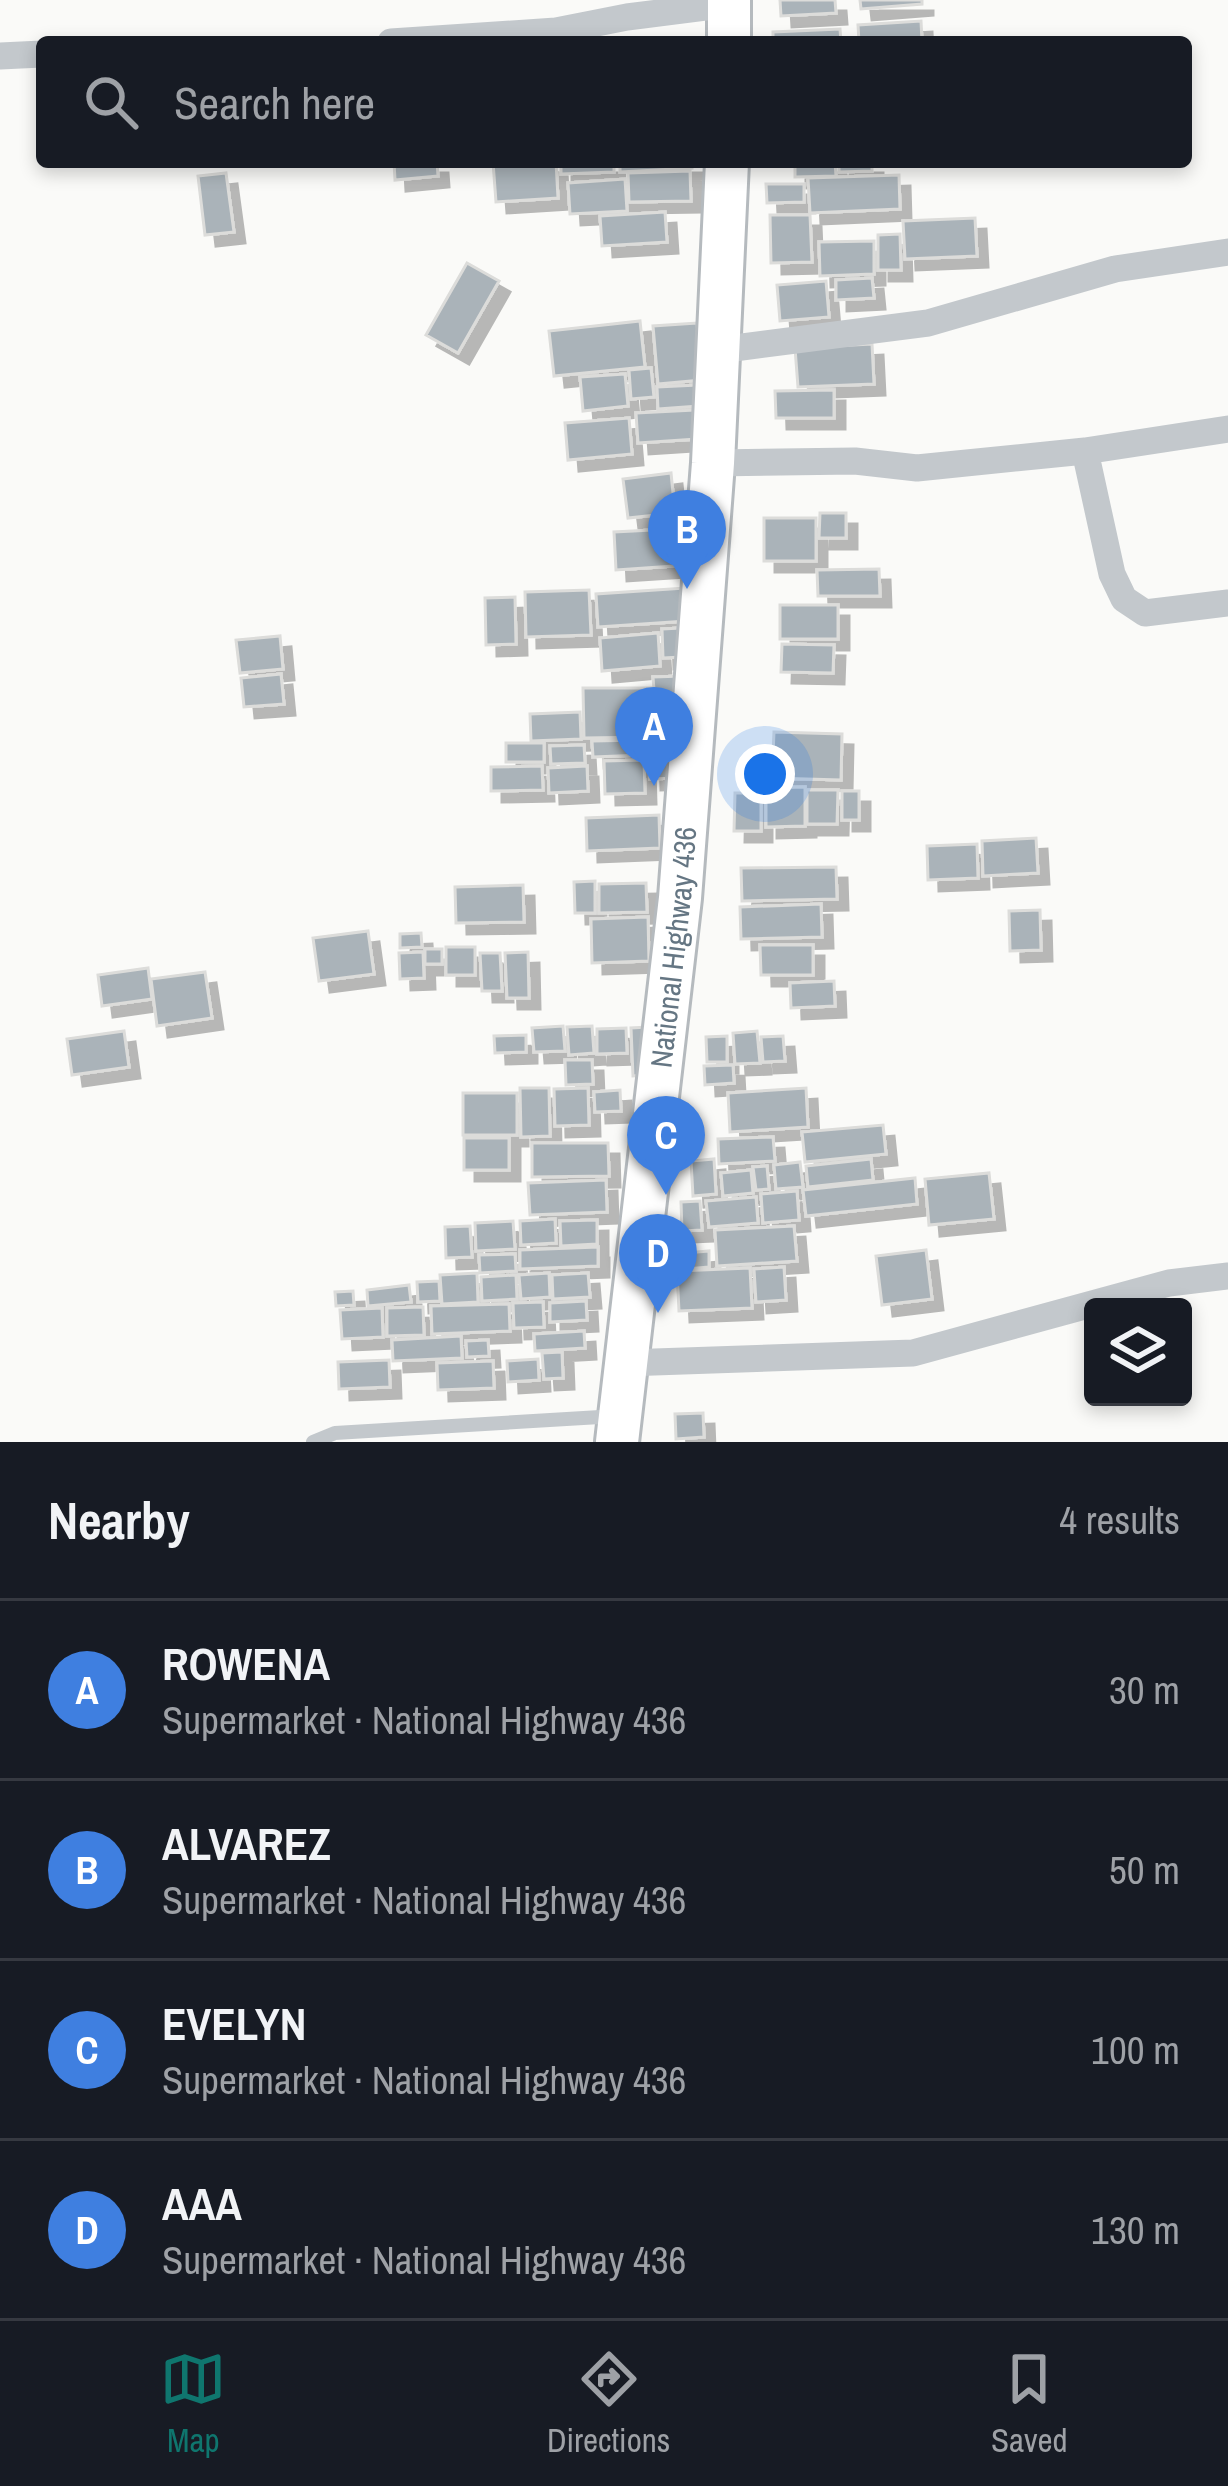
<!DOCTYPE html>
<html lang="en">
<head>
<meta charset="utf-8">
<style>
	:root { --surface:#171b24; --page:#242831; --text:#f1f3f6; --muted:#9ea1a6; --line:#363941; --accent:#0f766e }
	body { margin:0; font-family:"Archivo Narrow",sans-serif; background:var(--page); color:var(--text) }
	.controls { position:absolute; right:36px; bottom:36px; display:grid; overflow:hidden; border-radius:12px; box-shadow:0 6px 18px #0003 }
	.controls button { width:108px; height:108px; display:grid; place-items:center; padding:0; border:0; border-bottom:3px solid var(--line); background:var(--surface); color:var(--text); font:60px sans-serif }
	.you { position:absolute; left:765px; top:774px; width:42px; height:42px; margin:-30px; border:9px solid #fff; border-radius:50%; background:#1a73e8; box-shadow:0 0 0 18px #1a73e833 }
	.badge { display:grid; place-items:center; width:78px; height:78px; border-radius:50%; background:var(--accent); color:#fff; font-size:39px; font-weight:700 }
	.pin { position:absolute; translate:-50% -99px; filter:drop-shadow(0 3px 6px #0008) }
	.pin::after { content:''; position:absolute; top:63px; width:42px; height:36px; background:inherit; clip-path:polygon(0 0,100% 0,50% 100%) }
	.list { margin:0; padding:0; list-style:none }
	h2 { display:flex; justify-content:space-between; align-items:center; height:156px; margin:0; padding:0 48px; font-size:51px }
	h2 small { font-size:39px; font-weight:400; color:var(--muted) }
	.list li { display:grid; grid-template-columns:78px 1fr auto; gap:36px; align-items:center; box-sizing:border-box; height:180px; padding:0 48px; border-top:3px solid var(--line) }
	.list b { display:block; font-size:45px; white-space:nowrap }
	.list p { margin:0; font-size:39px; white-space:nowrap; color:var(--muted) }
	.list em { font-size:39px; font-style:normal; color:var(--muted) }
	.icon { flex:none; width:66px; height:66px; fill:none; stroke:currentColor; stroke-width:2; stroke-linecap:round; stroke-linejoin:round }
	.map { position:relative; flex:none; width:1228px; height:1442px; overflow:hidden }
	.search { position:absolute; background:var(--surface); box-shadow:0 6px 18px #0003; left:36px; right:36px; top:36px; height:132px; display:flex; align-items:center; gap:30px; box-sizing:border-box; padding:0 42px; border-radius:12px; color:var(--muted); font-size:45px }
	.sheet { height:876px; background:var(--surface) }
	nav { display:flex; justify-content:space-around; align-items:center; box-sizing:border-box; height:168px; border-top:3px solid var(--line); background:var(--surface); font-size:33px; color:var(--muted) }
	nav a { display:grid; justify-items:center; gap:6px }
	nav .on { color:var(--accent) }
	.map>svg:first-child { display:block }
</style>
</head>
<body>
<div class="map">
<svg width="1228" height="1442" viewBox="0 0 1228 1442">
	<defs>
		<filter id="shadow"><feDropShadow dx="11" dy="11" stdDeviation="0" flood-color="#0004"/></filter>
	</defs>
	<rect width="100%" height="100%" fill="#fafaf8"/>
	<path fill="#aab3b9" stroke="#dcdcda" stroke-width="3" filter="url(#shadow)" d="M780,0H835L836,13L781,16Z
		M860,0H922V4L861,9Z
		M921,21L922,42H859L858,25Z
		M840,29L841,42H773V32Z
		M394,162H437L438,176L395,180Z
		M493,162H556L558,198L496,202Z
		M561,162H614V172L561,174Z
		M620,162H692V168L620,172Z
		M795,162H835L836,176L795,177Z
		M839,162H872V171L839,172Z
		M690,171L691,201L629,202L628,173Z
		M226,173L234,232L205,235L198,176Z
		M899,175L900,209L810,213L808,178Z
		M625,179L627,211L570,214L568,183Z
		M766,184H804V202L767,203Z
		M665,212L667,242L602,246L600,216Z
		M770,215H810L812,262L771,263Z
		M975,218L977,256L905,259L903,221Z
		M900,234L901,270H878V235Z
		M874,241V274L820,276L819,242Z
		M467,263L499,281L458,353L426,335Z
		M872,278L874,298L836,300V280Z
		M826,281L829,317L780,321L777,285Z
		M640,321L645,367L554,376L549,331Z
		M697,323L702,380L658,384L653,326Z
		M872,344L874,384L798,387L795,348Z
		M651,368L654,397L631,399L629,370Z
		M625,374L628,406L583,411L580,377Z
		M698,385L699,406L658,409L657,387Z
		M834,390V418H776L775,391Z
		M695,410L697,439L638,443L636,413Z
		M629,418L632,454L568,460L565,423Z
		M671,473L675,513L628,518L623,479Z
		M820,513H846V538H819Z
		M764,518H816V561H764Z
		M672,529L674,566L616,570L614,532Z
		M879,569L880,596H818L817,570Z
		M685,588L687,621L598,627L596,594Z
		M589,590L591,635L526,637L525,592Z
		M515,597L516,644L486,645L485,598Z
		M780,605H838V639H780Z
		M681,628L682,657L663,658L662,629Z
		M658,633L660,666L602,671L600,638Z
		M280,636L283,669L240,673L236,640Z
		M782,644L834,645L833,673L781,672Z
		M281,674L284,704L244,707L241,678Z
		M682,676L683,701L655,702L653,677Z
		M583,688H651L652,737L584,738Z
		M684,706L685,738H657L655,707Z
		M580,712L581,739L531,741L530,714Z
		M774,732L842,734L841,780L772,778Z
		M643,740V755L593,757L592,741Z
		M649,742H677L678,778L650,779Z
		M506,743H544V762H506Z
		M584,745L585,763L551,764L550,746Z
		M644,760L645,793L605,794L604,761Z
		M542,766L543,790L491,791V767Z
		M587,766L588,791L549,793L548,768Z
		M805,787V826L766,827V788Z
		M807,790H838L837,824H807Z
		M842,791H859V820H842Z
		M735,793H761V831H734Z
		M659,815L660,848L587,851L586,818Z
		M1036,838L1038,873L983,876L982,841Z
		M977,844L978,878L928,880L927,846Z
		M836,867L837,899L742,901L741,868Z
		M595,881V913H575L574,882Z
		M646,883L647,912L599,913V884Z
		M523,885L524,922L456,923L455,887Z
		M821,904L822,937L741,939L740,907Z
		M1040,910L1041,950L1010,951L1009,911Z
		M648,917L649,961L592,963L591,919Z
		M368,931L374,974L319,981L313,938Z
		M421,933L422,947L400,948V934Z
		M760,945H813V975H761Z
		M446,947H475V975H446Z
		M425,949H442V964H425Z
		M423,952L424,978L400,979L399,953Z
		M528,952L529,998H507L505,953Z
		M480,953H500L502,991H482Z
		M148,968L152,999L102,1006L98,975Z
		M205,972L212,1018L157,1026L151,979Z
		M834,981L835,1006L791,1008L790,983Z
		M563,1026L565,1051L534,1052L532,1028Z
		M592,1026L594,1053L569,1055L567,1027Z
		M648,1027L650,1075L633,1076L631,1028Z
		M626,1028L627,1053L597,1054V1029Z
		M124,1031L129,1067L72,1075L67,1039Z
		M757,1031L760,1063L735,1064L733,1033Z
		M526,1035V1052L495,1053L494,1036Z
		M727,1036V1062H707L706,1037Z
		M783,1036L785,1061L763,1062L761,1037Z
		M565,1060H592L593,1084L566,1085Z
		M733,1065L734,1083L705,1085L704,1066Z
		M520,1088H549L550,1136L521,1137Z
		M588,1088L589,1125L555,1126L554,1089Z
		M806,1088L808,1127L730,1132L728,1093Z
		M620,1090L621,1111L595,1112L594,1092Z
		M463,1093H517V1135H463Z
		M883,1125L886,1154L805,1162L802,1132Z
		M773,1137L775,1161L719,1164L718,1139Z
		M464,1138H509V1170H464Z
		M532,1143H608L609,1176L532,1177Z
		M714,1159L716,1194L693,1196L691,1161Z
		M871,1159L873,1180L808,1187L806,1166Z
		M800,1162L803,1187L776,1189L774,1165Z
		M767,1166L769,1189L756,1190L753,1167Z
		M751,1170L753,1193L723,1196L721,1173Z
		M989,1173L994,1219L929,1225L925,1179Z
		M915,1178L917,1204L806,1216L803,1190Z
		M606,1180L607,1212L530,1215L528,1183Z
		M797,1191L799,1220L763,1223L761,1194Z
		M756,1197L758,1223L709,1227L706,1201Z
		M700,1201L702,1230L682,1231L681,1202Z
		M555,1219L556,1243L521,1245L520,1221Z
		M597,1220V1244L561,1246L560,1221Z
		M513,1221L515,1249L476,1251L475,1223Z
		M470,1226L472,1257L446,1258L445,1227Z
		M794,1226L797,1261L717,1266L715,1230Z
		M598,1247V1266L520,1269V1250Z
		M926,1250L932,1299L882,1305L876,1256Z
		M709,1251V1267L686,1269L685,1253Z
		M515,1254L516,1271L480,1273L479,1255Z
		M784,1267L786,1300L756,1302L754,1269Z
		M750,1268L752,1308L679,1311L677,1271Z
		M477,1273L478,1302L442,1304L440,1275Z
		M549,1273L550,1297L521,1299L519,1275Z
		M588,1273L590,1297L553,1299L552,1275Z
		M516,1275L517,1299L482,1301L481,1277Z
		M439,1281L440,1301L418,1302L417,1282Z
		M409,1285L411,1302L368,1306L367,1290Z
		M353,1291L354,1305L336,1306L335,1292Z
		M586,1301L587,1320L550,1322V1303Z
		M543,1302L544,1327L514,1328L513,1303Z
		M509,1304L510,1331L432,1334L431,1306Z
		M423,1307L424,1335L387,1336V1308Z
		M382,1308L383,1337L342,1339L340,1310Z
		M584,1331L585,1348L535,1351L534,1334Z
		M461,1336L462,1358L393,1361L392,1340Z
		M488,1340L489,1356L467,1357L466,1341Z
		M562,1352L563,1378L544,1379L542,1353Z
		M538,1359L539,1380L508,1382L507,1361Z
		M389,1360L390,1387L339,1389L338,1362Z
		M493,1361L494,1388L438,1390L437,1363Z
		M703,1413L704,1437L676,1439L675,1414Z"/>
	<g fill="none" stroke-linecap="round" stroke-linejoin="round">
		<defs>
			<g id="primary">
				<path d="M729,42V0"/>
				<path id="s1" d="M617,1442L680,898L713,463L727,162"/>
			</g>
		</defs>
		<use href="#primary" stroke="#b5babe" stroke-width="48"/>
		<path stroke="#c3c8cc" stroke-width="14" d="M313,1442L335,1433L617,1416"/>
		<path stroke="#c3c8cc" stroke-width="27" d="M391,42L556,31L627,17L729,4
			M0,56L42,54
			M719,350L928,323L1115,269L1228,252
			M1085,451L1112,574L1124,599L1145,613L1228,603
			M713,463L855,461L917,468L1085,451L1228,429
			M625,1363L913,1353L1169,1283L1228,1276"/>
		<use href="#primary" stroke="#fff" stroke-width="42"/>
	</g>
	<g text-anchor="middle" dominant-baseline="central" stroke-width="12" stroke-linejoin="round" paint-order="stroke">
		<g font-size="30" fill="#657683" stroke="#fff">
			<text stroke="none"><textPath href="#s1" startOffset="498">National Highway 436</textPath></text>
		</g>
	</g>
</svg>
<div class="controls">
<button><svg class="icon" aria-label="layers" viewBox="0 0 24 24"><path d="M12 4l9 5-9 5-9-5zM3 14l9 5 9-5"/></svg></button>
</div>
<div class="you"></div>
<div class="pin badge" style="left:654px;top:786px;background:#3f7fe0">A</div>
<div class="pin badge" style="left:687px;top:589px;background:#3f7fe0">B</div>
<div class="pin badge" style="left:666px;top:1195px;background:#3f7fe0">C</div>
<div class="pin badge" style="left:658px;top:1313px;background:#3f7fe0">D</div>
<div class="search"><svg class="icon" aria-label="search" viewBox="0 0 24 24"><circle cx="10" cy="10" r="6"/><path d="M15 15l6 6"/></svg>Search here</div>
</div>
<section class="sheet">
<h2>Nearby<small>4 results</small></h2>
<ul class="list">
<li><span class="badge" style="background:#3f7fe0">A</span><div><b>ROWENA</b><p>Supermarket · National Highway 436</p></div><em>30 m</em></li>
<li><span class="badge" style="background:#3f7fe0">B</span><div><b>ALVAREZ</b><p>Supermarket · National Highway 436</p></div><em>50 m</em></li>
<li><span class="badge" style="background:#3f7fe0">C</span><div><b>EVELYN</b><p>Supermarket · National Highway 436</p></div><em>100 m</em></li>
<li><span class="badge" style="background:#3f7fe0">D</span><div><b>AAA</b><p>Supermarket · National Highway 436</p></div><em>130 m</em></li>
</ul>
</section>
<nav>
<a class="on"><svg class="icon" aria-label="map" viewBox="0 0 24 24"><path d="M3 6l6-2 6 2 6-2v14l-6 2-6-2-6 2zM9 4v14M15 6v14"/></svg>Map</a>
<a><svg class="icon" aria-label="directions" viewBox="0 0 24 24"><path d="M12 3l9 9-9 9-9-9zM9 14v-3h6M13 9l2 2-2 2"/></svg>Directions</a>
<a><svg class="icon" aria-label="saved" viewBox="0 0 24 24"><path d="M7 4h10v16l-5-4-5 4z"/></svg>Saved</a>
</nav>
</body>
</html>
